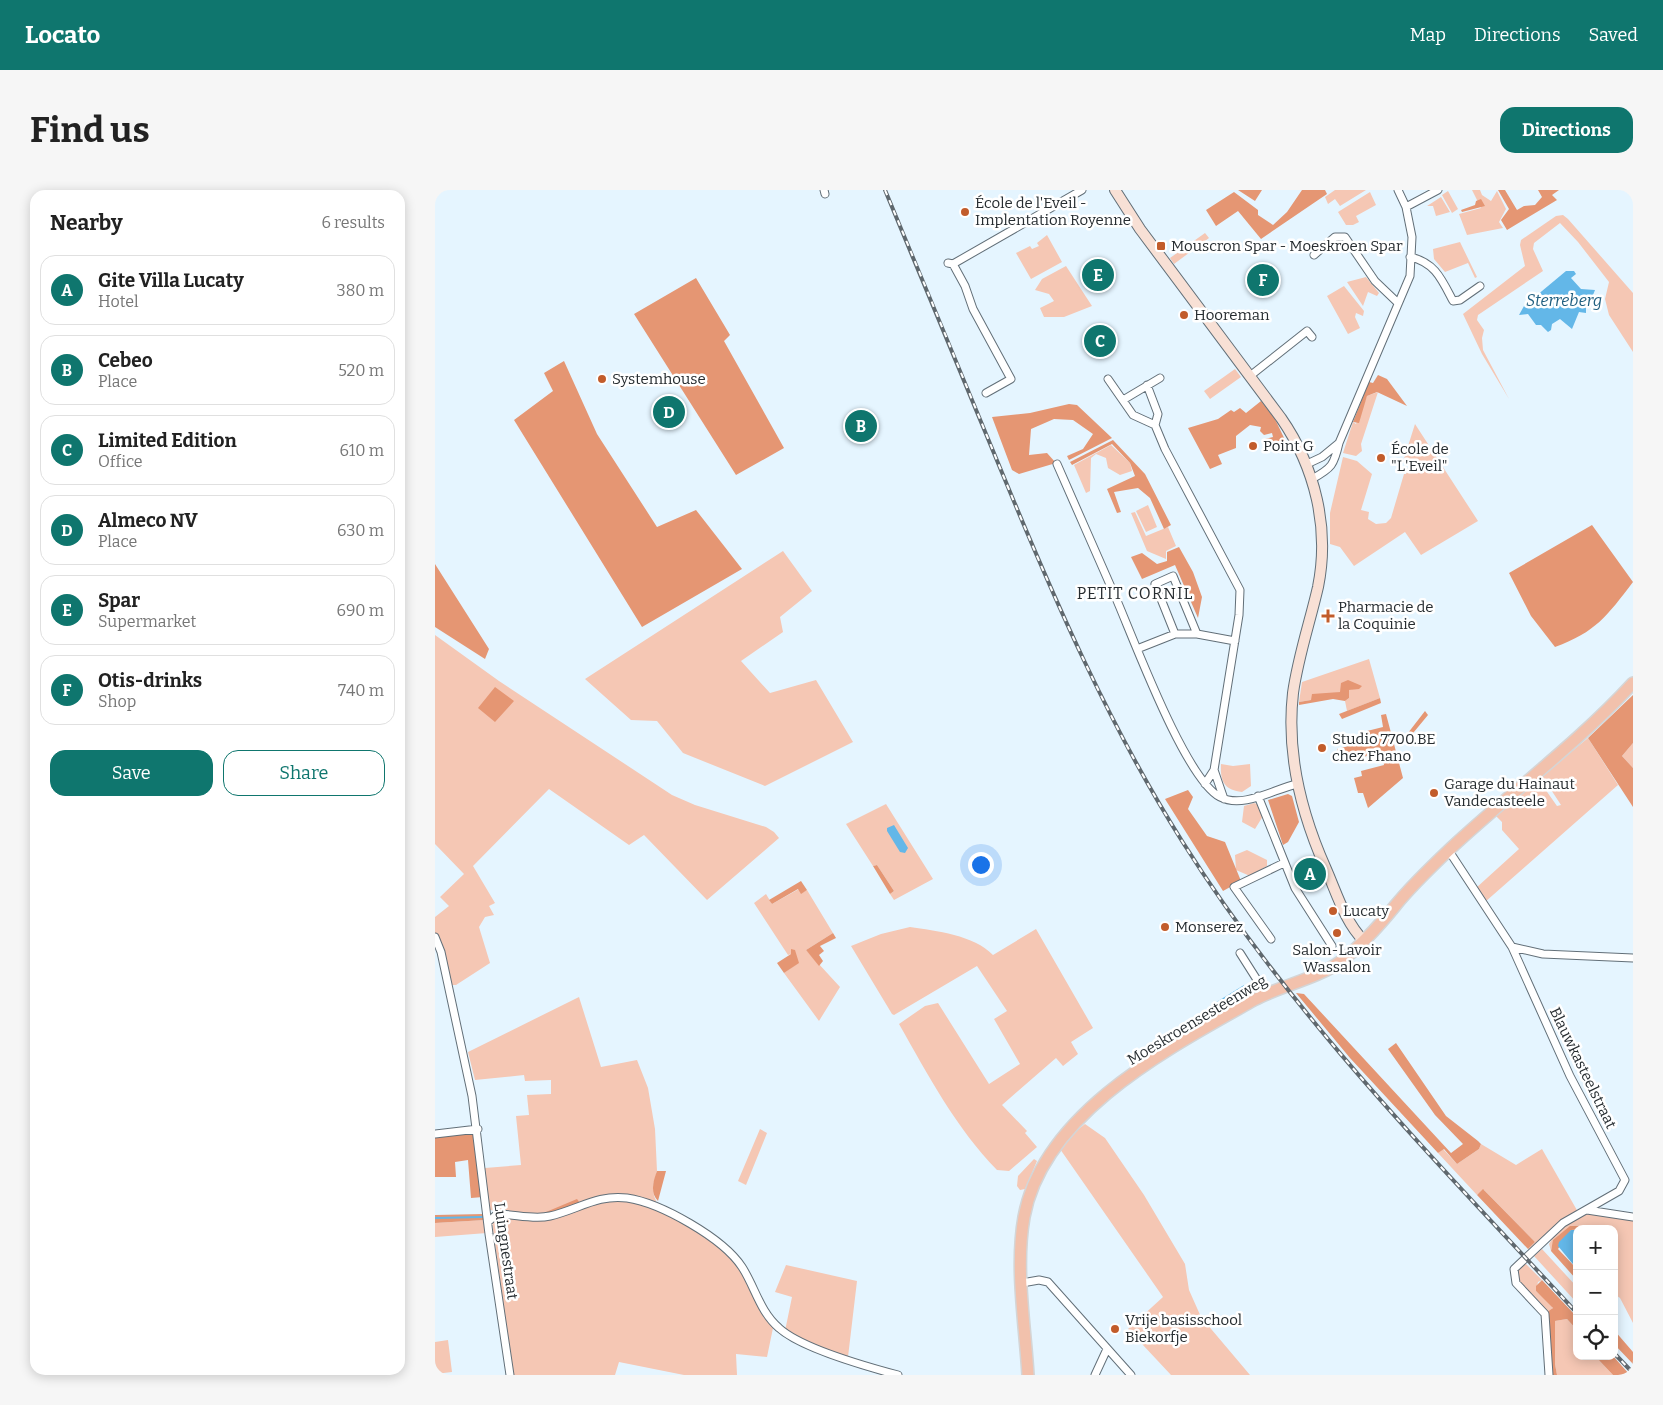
<!DOCTYPE html>
<html lang="en">
<head>
<meta charset="utf-8">
<style>
	:root { --surface:#fff; --page:#f6f6f6; --text:#222; --muted:#767676; --line:#e0e0e0; --accent:#0f766e }
	body { margin:0; font-family:Bitter,serif; background:var(--page); color:var(--text) }
	.controls { position:absolute; right:15px; bottom:15px; display:grid; overflow:hidden; border-radius:10px; box-shadow:0 2px 12px #0003 }
	.controls button { width:45px; height:45px; display:grid; place-items:center; padding:0; border:0; border-bottom:1px solid var(--line); background:var(--surface); color:var(--text); font:25px sans-serif }
	.you { position:absolute; left:545px; top:674px; width:18px; height:18px; margin:-12px; border:4px solid #fff; border-radius:50%; background:#1a73e8; box-shadow:0 0 0 8px #1a73e833 }
	.badge { display:grid; place-items:center; width:32px; height:32px; border-radius:50%; background:var(--accent); color:#fff; font-size:16px; font-weight:700 }
	.pin { position:absolute; translate:-50% -50%; border:2px solid #fff; box-shadow:0 1px 5px #0006 }
	.list { margin:0; padding:0; list-style:none }
	h2 { display:flex; justify-content:space-between; align-items:center; height:65px; margin:0; padding:0 20px; font-size:21px }
	h2 small { font-size:16px; font-weight:400; color:var(--muted) }
	.list li { display:grid; grid-template-columns:32px 1fr auto; gap:15px; align-items:center; box-sizing:border-box; height:70px; margin:0 10px 10px; padding:0 10px; border:1px solid var(--line); border-radius:15px }
	.list b { display:block; font-size:19px; white-space:nowrap }
	.list p { margin:0; font-size:16px; white-space:nowrap; color:var(--muted) }
	.list em { font-size:16px; font-style:normal; color:var(--muted) }
	.actions { display:flex; gap:10px; padding:15px 20px }
	.actions a { flex:1; padding:11px 0; border:1px solid var(--accent); border-radius:15px; text-align:center; font-size:18px; color:var(--accent) }
	.actions .main { background:var(--accent); color:#fff }
	.icon { flex:none; width:28px; height:28px; fill:none; stroke:currentColor; stroke-width:2; stroke-linecap:round; stroke-linejoin:round }
	.map { position:relative; flex:none; width:1198px; height:1185px; overflow:hidden; border-radius:15px }
	header { display:flex; align-items:center; gap:30px; box-sizing:border-box; height:70px; padding:0 25px; background:var(--accent); color:#fff }
	header strong { font-size:24px }
	nav { display:flex; gap:28px; margin-inline-start:auto; font-size:18px }
	.intro { display:flex; align-items:center; justify-content:space-between; box-sizing:border-box; height:120px; padding:0 30px }
	h1 { margin:0; font-size:35px }
	.button { padding:12px 22px; border-radius:15px; background:var(--accent); color:#fff; font-size:18px; font-weight:700 }
	main { display:flex; gap:30px; padding:0 30px }
	aside { flex:1; background:var(--surface); border-radius:15px; box-shadow:0 2px 12px #0003 }
	.map>svg:first-child { display:block }
</style>
</head>
<body>
<header>
<strong>Locato</strong>
<nav><a>Map</a><a>Directions</a><a>Saved</a></nav>
</header>
<div class="intro"><h1>Find us</h1><a class="button">Directions</a></div>
<main>
<aside>
<h2>Nearby<small>6 results</small></h2>
<ul class="list">
<li><span class="badge">A</span><div><b>Gite Villa Lucaty</b><p>Hotel</p></div><em>380 m</em></li>
<li><span class="badge">B</span><div><b>Cebeo</b><p>Place</p></div><em>520 m</em></li>
<li><span class="badge">C</span><div><b>Limited Edition</b><p>Office</p></div><em>610 m</em></li>
<li><span class="badge">D</span><div><b>Almeco NV</b><p>Place</p></div><em>630 m</em></li>
<li><span class="badge">E</span><div><b>Spar</b><p>Supermarket</p></div><em>690 m</em></li>
<li><span class="badge">F</span><div><b>Otis-drinks</b><p>Shop</p></div><em>740 m</em></li>
</ul>
<div class="actions"><a class="main">Save</a><a>Share</a></div>
</aside>
<div class="map">
<svg width="1198" height="1185" viewBox="0 0 1198 1185">
	<rect width="100%" height="100%" fill="#e5f5ff"/>
	<path fill="#f5c7b4" d="M900,0H931L905,16L900,9L893,14L890,7Z
		M1037,0H1045L1047,5L1056,11L1062,1L1071,19L1064,32L1068,38L1032,45L1024,24L1046,18Z
		M1013,1L1023,19L1017,23L1007,5Z
		M935,2L941,15L921,26L924,32L918,35H911L903,22Z
		M1006,7L1015,22L1001,26L998,16H992Z
		M1121,26L1128,25L1133,29L1198,103V162L1174,125L1170,109L1174,92L1143,52L1125,33L1099,53L1098,59L1108,81L1043,125L1042,130L1049,140L1047,148L1048,160L1074,209L1047,164L1028,124L1090,76L1085,55L1086,50Z
		M770,43L774,48L739,74L735,68Z
		M612,45L627,72L596,89L581,63L595,56L597,59L604,56L602,53Z
		M1025,52L1042,87L1040,88L1033,73L1010,82L999,69L998,59Z
		M631,76L657,116L629,127H609L605,118L619,111L614,104L600,100L607,89Z
		M931,87L944,103L942,106L933,102L928,116L912,92Z
		M909,96L929,121L928,126L921,123L920,127L925,138L913,144L892,106Z
		M800,179L806,187L775,209L769,201Z
		M943,202L926,254L927,261L921,266L908,263L918,232L921,234L932,206Z
		M980,234L1043,331L986,365L970,342L919,376L905,357L895,354V323L908,267L922,271L937,284L926,320L934,322L933,329L941,334L951,333L956,328L969,284H971L974,274L968,272Z
		M676,255L695,273L697,281L685,285L673,278L671,268L661,264L656,268L655,301L651,303L639,275Z
		M713,315L722,337L711,342L701,321Z
		M700,322L711,346L733,337L741,356L731,361V369L712,361L696,323Z
		M348,361L377,401L345,427L348,442L306,471L335,503L381,490L418,552L330,596L248,563L222,531L196,530L150,489Z
		M0,445L64,491L237,605L260,615L331,637L339,642L344,648L272,710L209,645L194,655L114,599L38,676L60,713L54,716L59,725L50,727L44,737L55,773L21,795H16L0,743V727L14,716L5,707L29,684L0,654Z
		M934,469L945,508L912,521L910,511L914,508V500L927,496L876,510L864,512L867,492Z
		M1153,548L1183,595L1050,712L1041,698L1084,659L1067,640V632L1060,625L1103,589L1122,616L1126,615L1107,586Z
		M1198,553V578L1187,566Z
		M786,574L798,576L815,574L816,596L807,602C789,600 785,591 786,574Z
		M819,613L822,614L828,626L820,639L807,632L809,616Z
		M451,614L498,689L459,710L455,704L459,701L442,675L438,676L411,634Z
		M812,660L832,670V676L815,686L801,680L800,665Z
		M364,699L366,703L372,700L398,743L371,760L405,797L384,831L349,783L363,773L356,764L353,765L319,713L331,704L337,714Z
		M475,737C501,741 539,745 558,765L601,739L658,838L636,852L643,864L628,876L621,868L567,915L592,941L590,943L602,957L574,981L562,980C521,938 493,885 464,834L490,816L503,813L554,894L585,874L559,829L572,821L542,776L459,825L457,824L416,756L446,744Z
		M144,807L166,877L202,870L213,898L220,939L222,981L218,995L219,1006L224,1018L191,1006L111,1025L54,1020L50,978L86,975L81,926L94,925L92,905L116,904V890L90,891L89,885L40,890L33,862Z
		M650,934L670,948L709,1005L750,1074L754,1100L766,1127L815,1185H736L693,1139L728,1107L625,959L636,945Z
		M325,939L332,943L311,995L303,991Z
		M1046,954L1081,975L1107,959L1143,1022L1095,1061L1093,1059L1100,1052L1049,1000L1042,1005L1003,963L1008,959L1022,974L1044,959Z
		M599,969L602,971L590,999L585,1000L582,996L583,986Z
		M185,1010C219,1015 274,1041 297,1068C314,1088 322,1116 338,1138L332,1167L301,1164L302,1185H249L184,1172L180,1185H78L57,1032L61,1026L96,1029L167,1012Z
		M1151,1021L1198,1028V1133L1185,1108L1179,1104V1039H1144V1036L1117,1056L1116,1061L1114,1054L1123,1040Z
		M50,1030L52,1043L0,1047V1033Z
		M1107,1059L1142,1097V1113L1099,1066Z
		M1089,1072L1107,1090L1103,1092L1101,1101L1118,1116L1117,1120L1111,1123L1083,1093L1082,1080Z
		M351,1075L422,1091L413,1167L375,1153L350,1141L357,1107L340,1102Z
		M1132,1129L1142,1140V1166H1160L1178,1185H1122L1120,1174V1131Z
		M13,1150L17,1182L0,1184V1152Z"/>
	<path fill="#e59673" d="M803,0H827L820,11Z
		M867,0H890L892,4L826,49L803,21L781,36L771,20L799,2L823,20V25L838,35L852,22Z
		M1063,0H1070L1082,20L1089,16L1100,15L1107,7L1103,0H1124L1117,5L1122,10L1072,40L1066,30L1074,19Z
		M1046,9L1050,16L1027,22L1026,20L1040,15L1041,11Z
		M261,88L295,145L289,151L349,258L301,285L199,124Z
		M129,171L162,244L222,337L261,320L307,379L207,437L79,230L118,201L109,183Z
		M943,185L952,189L972,216L942,202L932,206L924,233L918,232L934,192L938,193Z
		M826,211L840,229L851,252L834,258L830,249L838,247L837,243L829,245L825,241L826,237L815,235L801,246V258L783,265L787,274L775,279L753,238L783,229L796,220L799,222L805,218L811,223Z
		M634,214L642,215L677,248L634,270L632,266L648,259L658,244L638,230L619,229L596,239L594,265L612,263L621,273L584,284L577,280L557,227L595,223Z
		M678,250L710,284L736,335L729,339L715,308L703,298L679,302L686,322L682,323L672,299L700,286L695,273L677,254L637,275L635,272Z
		M1157,335L1198,392C1172,426 1161,442 1120,457L1096,426L1074,383Z
		M744,357L758,382L767,407L763,428L740,375L707,389L696,367L707,363L722,374L732,371V362Z
		M0,374L54,459L50,469L0,437Z
		M913,490L927,496L924,499L914,500V508L910,511L898,509L864,515V512L876,510L877,504L905,502L906,493Z
		M60,497L79,511L60,532L43,518Z
		M1198,505V553L1187,566L1198,578V617L1153,548Z
		M945,508L946,513L907,529L904,524Z
		M990,521L993,525L969,554L966,552Z
		M951,524L968,588L933,618L928,603H923L919,588L927,586L926,581L949,575L948,569L954,567L952,561L920,569L919,565L905,569L902,559L934,551L932,541L948,537L946,525Z
		M753,600L758,607L753,619L772,646L790,652L806,691L788,701L730,609Z
		M853,604L857,606L864,632L853,652L848,655L833,610Z
		M442,675L459,701L455,704L438,676Z
		M366,691L372,700L366,704L363,699L337,714L334,710Z
		M398,743L401,748L385,756L389,761L384,765L388,771L384,776L371,760Z
		M356,759L360,760L364,773L349,783L342,773L356,764Z
		M861,803L869,804L1016,963L1028,954L1000,925L953,859L961,853L1011,926L1043,951L1046,954L1044,959L1022,974L1009,959L1003,963L915,868Z
		M37,943L40,944L48,1007L36,1008L33,970L20,972L21,987H0V946Z
		M222,981H231L223,1011C215,1003 218,991 222,981Z
		M1048,999L1100,1052L1093,1059L1042,1005Z
		M142,1009L145,1013L111,1025V1022Z
		M49,1024L50,1030L0,1033V1025Z
		M1135,1036H1145L1144,1039L1136,1040L1123,1059L1142,1079L1141,1089L1116,1061L1118,1050Z
		M1107,1090L1142,1127V1140L1132,1129L1120,1131V1174L1122,1185H1112L1111,1123L1118,1118L1101,1101V1096Z
		M1179,1140L1198,1162V1174L1179,1154Z
		M1160,1166H1178L1195,1185H1178Z"/>
	<path fill="#63b7e8" d="M1131,81H1139L1141,84L1136,88L1146,99L1160,100L1158,105L1151,111V123L1144,122L1137,139L1125,129L1117,134L1116,140L1113,142L1106,135H1101L1093,124L1084,125L1089,116Z
		M459,635L473,658L470,663L465,662L452,641V638Z
		M809,795L813,802L779,823L775,816Z
		M1136,1040H1142V1079L1123,1056L1124,1052Z"/>
	<g fill="none" stroke-linecap="round" stroke-linejoin="round">
		<path stroke="#63b7e8" stroke-width="2" d="M0,1028L47,1027"/>
		<defs>
			<path id="minor" d="M389,0L390,4
				M971,17L1003,0
				M879,65L900,47H910L940,91L963,113
				M975,67C1000,72 1007,90 1018,111L1025,110L1045,96
				M513,73L518,74L647,0
				M518,74L530,96L538,119L576,189L551,203
				M815,186L872,141L877,147
				M673,189L698,225L720,235
				M712,195L723,224L720,235L730,259L805,400L804,425L779,580L770,594
				M688,210L725,188
				M622,274C641,318 661,362 680,406C698,447 750,589 785,607C808,619 839,599 862,594
				M872,274L887,267L904,253
				M877,289C897,278 899,275 904,253L975,86L977,47L971,17L963,0
				M762,444H740L720,394L738,386L762,444L800,451
				M702,459L740,444
				M779,580L789,609
				M823,606L860,698L897,756
				M1014,661L1077,757L1135,886L1190,990L1184,1001L1128,1033L1079,1079L1081,1093L1110,1124L1114,1185
				M0,747L6,762L37,906L54,1044L75,1185
				M836,749L799,697L849,673
				M1077,757L1108,764L1198,768
				M805,763L831,804
				M0,944L43,939
				M1152,1020L1198,1027
				M53,1032L62,1024C80,1024 98,1030 115,1026C142,1020 163,1004 192,1008C226,1013 288,1048 307,1077C320,1097 325,1122 344,1138C366,1158 433,1177 463,1185
				M587,1093L604,1090L613,1092L696,1185
				M660,1185L672,1159"/>
			<path id="secondary" d="M680,0L705,39L846,228C880,277 895,338 883,397C875,432 863,467 858,503C851,565 866,623 891,679C902,704 910,732 929,751"/>
			<path id="primary" d="M593,1185C590,1134 580,1078 589,1027C608,923 734,858 819,810C845,796 883,788 905,772C926,756 943,737 960,716C976,696 996,677 1015,659C1075,603 1142,554 1198,493"/>
		</defs>
		<use href="#minor" stroke="#626f78" stroke-width="9"/>
		<use href="#secondary" stroke="#626f78" stroke-width="12"/>
		<use href="#primary" stroke="#d4d5d6" stroke-width="14"/>
		<use href="#minor" stroke="#fff" stroke-width="7"/>
		<use href="#secondary" stroke="#f8e0d5" stroke-width="10"/>
		<use href="#primary" stroke="#f2c1ac" stroke-width="11"/>
		<defs>
			<path id="rail" d="M450,0C490,95 529,190 568,285C620,411 674,535 747,651C857,826 1002,972 1142,1123
				M1179,1163L1198,1183"/>
		</defs>
		<use href="#rail" stroke="#5f686e" stroke-width="4"/>
		<use href="#rail" stroke="#fff" stroke-width="2" stroke-dasharray="5.5" stroke-linecap="butt"/>
	</g>
	<g fill="#c25c2b" stroke="#fff" stroke-width="2">
		<circle cx="530" cy="22" r="5"/>
		<rect x="721" y="51" width="10" height="10" rx="2.5"/>
		<circle cx="749" cy="125" r="5"/>
		<circle cx="167" cy="189" r="5"/>
		<circle cx="818" cy="256" r="5"/>
		<circle cx="946" cy="268" r="5"/>
		<path d="M890.5 418.5h5v5h5v5h-5v5h-5v-5h-5v-5h5z"/>
		<circle cx="887" cy="558" r="5"/>
		<circle cx="999" cy="603" r="5"/>
		<circle cx="898" cy="721" r="5"/>
		<circle cx="730" cy="737" r="5"/>
		<circle cx="902" cy="743" r="5"/>
		<circle cx="680" cy="1139" r="5"/>
	</g>
	<g text-anchor="middle" dominant-baseline="central" stroke-width="5" stroke-linejoin="round" paint-order="stroke">
		<g font-size="15" fill="#262c30" stroke="#fff" text-anchor="start">
			<text x="540" y="13">École de l'Eveil -<tspan x="540" dy="17">Implentation Royenne</tspan></text>
			<text x="736" y="56">Mouscron Spar - Moeskroen Spar</text>
			<text x="759" y="125">Hooreman</text>
			<text x="177" y="189">Systemhouse</text>
			<text x="828" y="256">Point G</text>
			<text x="956" y="259">École de<tspan x="956" dy="17">"L'Eveil"</tspan></text>
			<text x="903" y="417">Pharmacie de<tspan x="903" dy="17">la Coquinie</tspan></text>
			<text x="897" y="549">Studio 7700.BE<tspan x="897" dy="17">chez Fhano</tspan></text>
			<text x="1009" y="594">Garage du Hainaut<tspan x="1009" dy="17">Vandecasteele</tspan></text>
			<text x="908" y="721">Lucaty</text>
			<text x="740" y="737">Monserez</text>
			<text x="902" y="760" text-anchor="middle">Salon-Lavoir<tspan x="902" dy="17">Wassalon</tspan></text>
			<text x="690" y="1130">Vrije basisschool<tspan x="690" dy="17">Biekorfje</tspan></text>
		</g>
		<g font-size="15" fill="#262c30" stroke="#fff">
			<text transform="translate(762 830) rotate(-31)">Moeskroensesteenweg</text>
			<text transform="translate(1148 878) rotate(64)">Blauwkasteelstraat</text>
			<text transform="translate(71 1061) rotate(82)">Luingnestraat</text>
		</g>
		<g font-size="16" font-style="italic" fill="#1f5e7f" stroke="#fff">
			<text x="1129" y="110">Sterreberg</text>
		</g>
		<g font-size="16" letter-spacing="1" fill="#262c30" stroke="#fff">
			<text x="700" y="403">PETIT CORNIL</text>
		</g>
	</g>
</svg>
<div class="controls">
<button>+</button>
<button>−</button>
<button><svg class="icon" aria-label="locate" viewBox="0 0 24 24"><circle cx="12" cy="12" r="6"/><path d="M12 2v4M12 18v4M2 12h4M18 12h4"/></svg></button>
</div>
<div class="you"></div>
<div class="pin badge" style="left:875px;top:684px">A</div>
<div class="pin badge" style="left:426px;top:236px">B</div>
<div class="pin badge" style="left:665px;top:151px">C</div>
<div class="pin badge" style="left:234px;top:222px">D</div>
<div class="pin badge" style="left:663px;top:85px">E</div>
<div class="pin badge" style="left:828px;top:90px">F</div>
</div>
</main>
</body>
</html>
